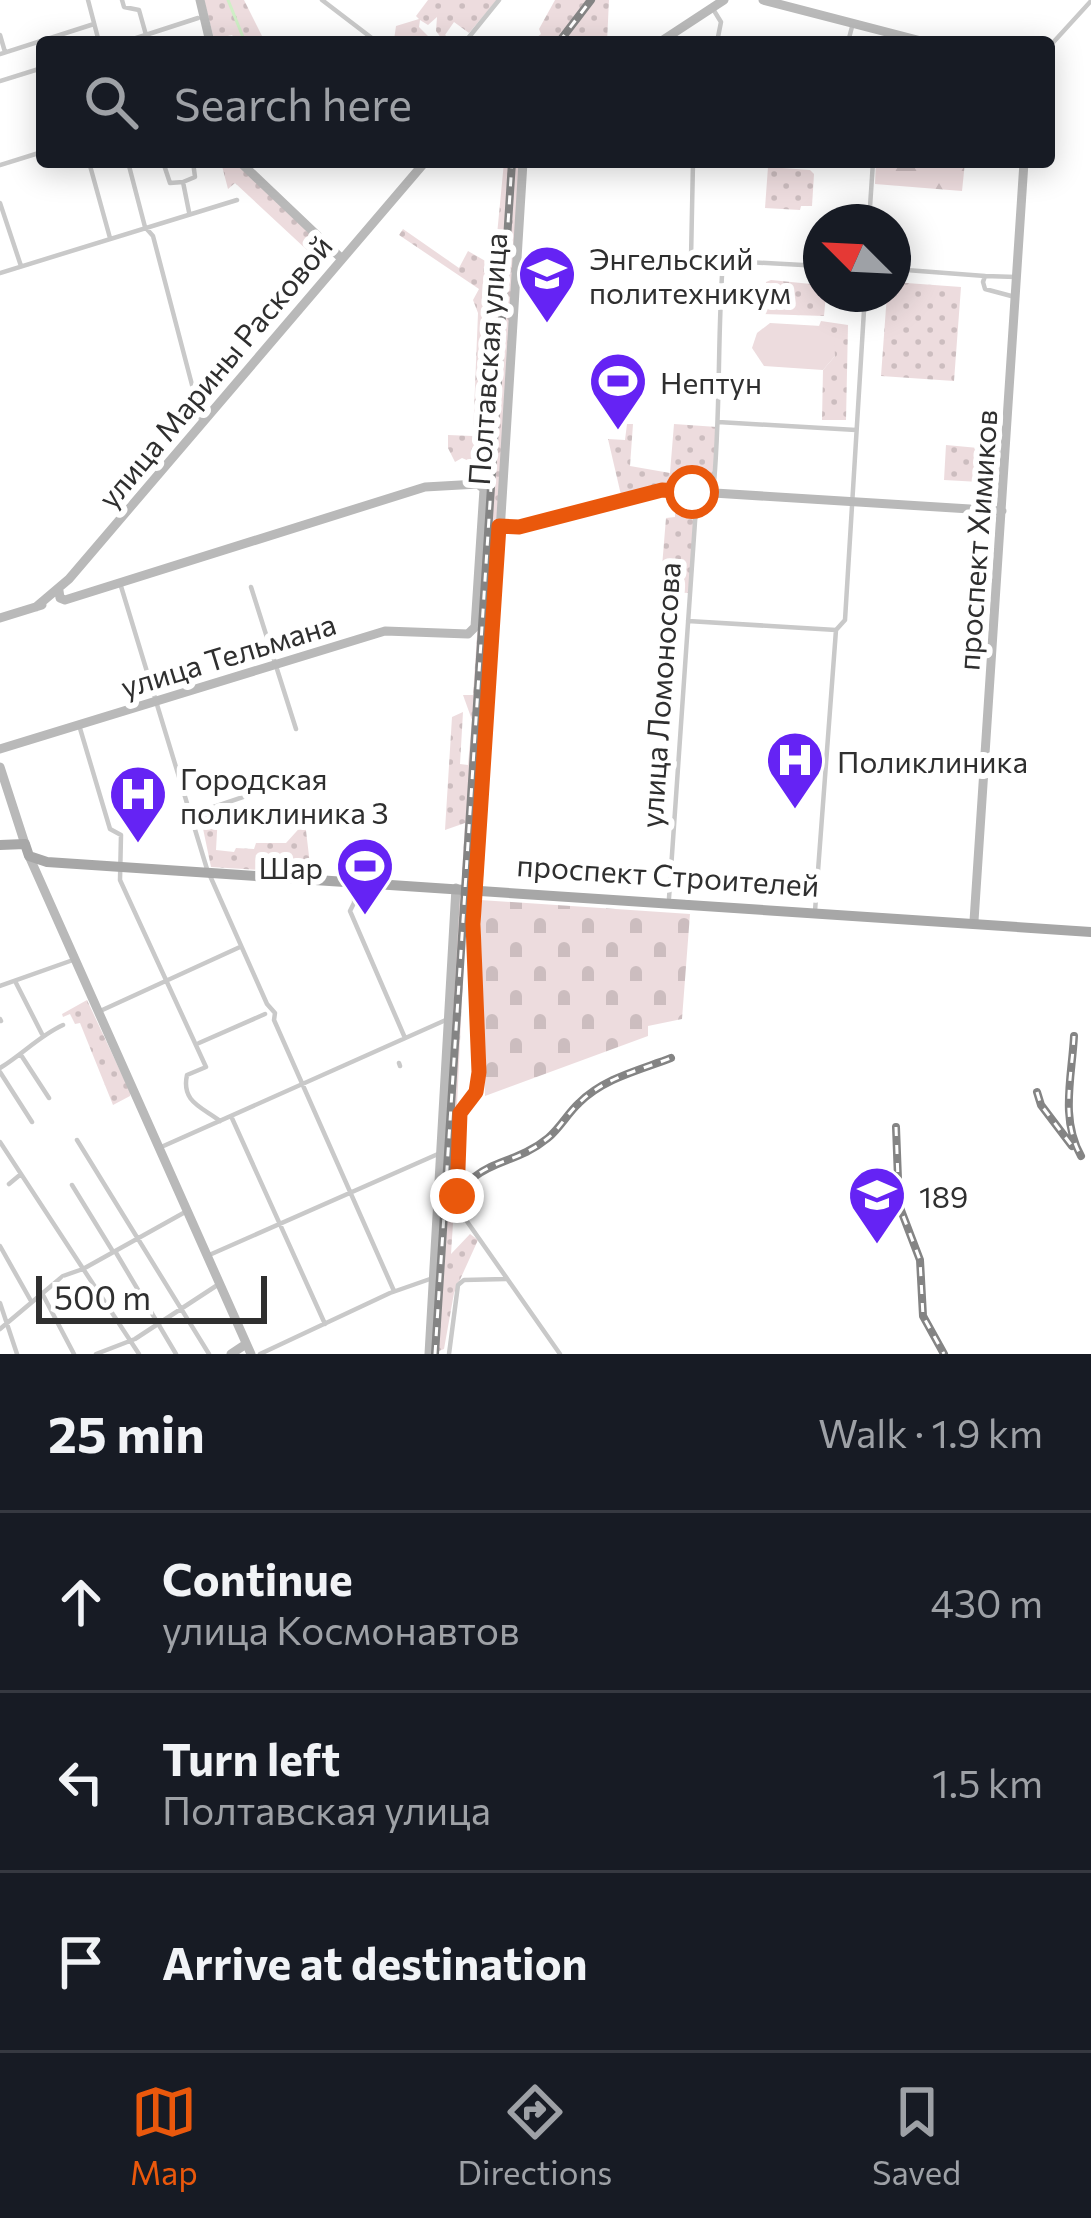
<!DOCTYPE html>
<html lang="en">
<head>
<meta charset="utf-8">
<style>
	:root { --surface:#171b24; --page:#20242c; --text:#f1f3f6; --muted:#9ea1a6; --line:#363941; --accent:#ea580c }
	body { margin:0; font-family:Commissioner,sans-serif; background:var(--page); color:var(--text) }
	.compass { position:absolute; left:803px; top:204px; width:108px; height:108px; border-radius:50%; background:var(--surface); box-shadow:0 6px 30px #0003; rotate:294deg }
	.scale { position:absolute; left:36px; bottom:30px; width:231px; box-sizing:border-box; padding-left:12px; border:6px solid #2f2f2f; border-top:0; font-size:33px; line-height:42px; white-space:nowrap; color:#2f2f2f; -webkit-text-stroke:9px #fff; paint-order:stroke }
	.stop { position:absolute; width:36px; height:36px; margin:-27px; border:9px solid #ea580c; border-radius:50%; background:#fff }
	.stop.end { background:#ea580c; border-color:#fff; box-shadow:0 3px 12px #0008 }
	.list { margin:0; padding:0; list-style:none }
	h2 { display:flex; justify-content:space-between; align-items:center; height:156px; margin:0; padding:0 48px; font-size:51px }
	h2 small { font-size:39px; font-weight:400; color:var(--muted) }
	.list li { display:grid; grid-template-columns:78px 1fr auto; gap:36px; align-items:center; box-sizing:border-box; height:180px; padding:0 48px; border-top:3px solid var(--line) }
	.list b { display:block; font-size:45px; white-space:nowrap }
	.list p { margin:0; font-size:39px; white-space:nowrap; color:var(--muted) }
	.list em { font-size:39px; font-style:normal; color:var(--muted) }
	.icon { flex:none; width:66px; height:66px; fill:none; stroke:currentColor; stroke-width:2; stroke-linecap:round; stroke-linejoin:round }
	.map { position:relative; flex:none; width:1091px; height:1354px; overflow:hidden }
	.search { position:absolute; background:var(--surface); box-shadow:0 6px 30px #0003; left:36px; right:36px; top:36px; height:132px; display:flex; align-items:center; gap:30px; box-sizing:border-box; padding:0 42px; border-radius:12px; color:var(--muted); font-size:45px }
	.sheet { height:696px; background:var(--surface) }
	nav { display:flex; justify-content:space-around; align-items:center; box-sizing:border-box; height:168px; border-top:3px solid var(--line); background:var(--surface); font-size:33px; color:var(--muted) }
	nav a { display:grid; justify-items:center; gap:6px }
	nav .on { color:var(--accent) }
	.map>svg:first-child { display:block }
</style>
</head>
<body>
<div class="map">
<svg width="1091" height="1354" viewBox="0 0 1091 1354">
	<defs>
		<pattern id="grass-dots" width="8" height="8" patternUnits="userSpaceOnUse" patternTransform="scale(3)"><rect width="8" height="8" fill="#eddcde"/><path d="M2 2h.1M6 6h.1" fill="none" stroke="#ccbdbf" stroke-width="1.8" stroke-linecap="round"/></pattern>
		<pattern id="forest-firs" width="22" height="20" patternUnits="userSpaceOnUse" patternTransform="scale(3)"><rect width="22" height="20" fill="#eddcde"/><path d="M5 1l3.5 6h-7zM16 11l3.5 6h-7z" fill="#ccbdbf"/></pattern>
		<pattern id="cemetery-stones" width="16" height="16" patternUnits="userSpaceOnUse" patternTransform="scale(3)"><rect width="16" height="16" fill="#eddcde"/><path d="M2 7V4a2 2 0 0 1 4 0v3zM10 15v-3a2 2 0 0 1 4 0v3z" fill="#ccbdbf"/></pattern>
	</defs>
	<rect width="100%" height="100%" fill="#fff"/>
	<path fill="url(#grass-dots)" d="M204,0H244L265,42H238L232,35L214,39Z
		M428,0H497L469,33L454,22L445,35L454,42H444L436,31L437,17L428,25L420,20L419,27L434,42L394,40L396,26L419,19L416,16Z
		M555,0H609L607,42H531L541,34L539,29Z
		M221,162H236L321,242L315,250H307L235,183L228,189Z
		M504,162H521L497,522L490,524L507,243L488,524L484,520L486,484L472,476L469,461L462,458L455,462L448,448V435L473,436L478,313L473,300L479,289L399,235L403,229L459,268L468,251L494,266Z
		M768,167L810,170L814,174L812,206H801L800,210L765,208Z
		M771,280L821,285V294H826L824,316L763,314L766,282Z
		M893,282L961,287L954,381L881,376L887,294H893Z
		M821,321L848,325L846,420H822L823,370L835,356L819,326Z
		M627,424H633L630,466L670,473L674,424L717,427L713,491L670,488L621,495L608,439L625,440Z
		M946,445L1000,450L998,483L944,480Z
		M668,493H691L695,502L689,593L666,592V579H661L666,518L675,517V496Z
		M487,529L482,636L490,529L497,533L478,873H468V852L465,874H462L465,823L445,830L452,717L463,712L460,764L468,765L472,720L463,695H473L484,532Z
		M200,814H218L216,850L234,852L236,848L254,849L256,843H286L305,822L311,873L211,867Z
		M458,893H467L453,1190L463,1222L455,1219L453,1223L451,1254L470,1234L478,1240L454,1293L444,1349L431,1354Z
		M87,1000L130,1092V1096L113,1105L80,1023L75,1024L70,1014L63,1017L62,1014Z"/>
	<path fill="url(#forest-firs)" d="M876,162H965L962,191L875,184Z"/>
	<path fill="url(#cemetery-stones)" d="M480,900L690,914L682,1019L648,1026V1036L485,1096Z"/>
	<path fill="#eddcde" d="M770,323L821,326L834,337L835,356L823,370L764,366L752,348L757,333Z"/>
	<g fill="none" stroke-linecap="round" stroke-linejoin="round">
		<path stroke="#cfefc6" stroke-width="3" d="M228,0L245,42"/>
		<path stroke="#c9c9c9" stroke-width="4.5" d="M88,0L99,42
			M122,0L124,7L139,10L148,42
			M322,0L377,42
			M713,9L721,22L717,42
			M0,35L5,52
			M124,42L198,18
			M465,42L499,0
			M848,42L853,23
			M1049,47L1091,1
			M0,54L94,24
			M0,81L42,68
			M89,162L110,238
			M128,162L145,227L153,236L202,423
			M163,162L170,183L183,182L189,212
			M693,162L691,259L821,266
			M0,165L42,152
			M183,182L195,177L193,162
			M0,203L21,266
			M869,222L873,162
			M893,269L985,276
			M0,273L237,200
			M1015,297L985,289L983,282L985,276L1016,277
			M718,422L856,430
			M713,494C721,415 717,339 723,260
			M120,583L207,869L267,1004L275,1013L274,1020L394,1291
			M251,587L296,729
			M688,621L836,630
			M79,725L110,829L121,835L120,880L206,1067L187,1075C181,1102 202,1107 220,1121
			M193,814L287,782
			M355,882L354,903L350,911L405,1038
			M476,891L479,1072C475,1096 463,1098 460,1115C453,1147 453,1191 466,1220L560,1354
			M669,898L697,493
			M815,911L836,630L845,620L865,294
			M15,981L42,1034
			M0,986L73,960
			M98,1012L240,947
			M0,1019L1,1021
			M199,1043L265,1014
			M21,1055L49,1098
			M399,1063L400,1066
			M0,1068C23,1054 39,1036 63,1025
			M0,1072L32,1122
			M231,1116L325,1324
			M77,1140L209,1354
			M0,1142L139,1354
			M159,1148L448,1019
			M9,1184L21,1174
			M72,1185L112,1250
			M0,1246L31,1301
			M115,1251L176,1354
			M207,1256L438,1154
			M43,1295L74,1354
			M0,1303L17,1354
			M0,1329L63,1276L83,1269L187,1211
			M96,1354L135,1339L219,1284
			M260,1354L390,1293L430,1279
			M449,1354L458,1285L464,1280L506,1279"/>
		<path stroke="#b9b9b9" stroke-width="9" d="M200,0L210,42
			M763,0L925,42
			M660,42L724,0
			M240,162L341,258
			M482,526L519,527L666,490L1002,511
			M36,607L69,579L425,162
			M0,618L42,605
			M0,749L385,631L468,634L475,627L484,489L478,484L425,487L65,600L60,598L59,591
			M0,767L25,844
			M29,856L251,1354
			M478,886L523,162
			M974,921L1024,162
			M231,1354L246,1344
			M429,1354L456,888"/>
		<path stroke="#a7a7a7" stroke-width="10" d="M0,845L25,844L29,856L47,862L1091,932"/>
		<defs>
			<path id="rail" d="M559,42L591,0
				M1074,1036C1072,1076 1060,1119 1081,1156
				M1037,1092L1041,1105L1072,1146
				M896,1127L899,1205L920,1260L923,1316L944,1354
				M449,1216C472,1154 508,1171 548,1138C560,1128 568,1113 579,1103C604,1078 640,1070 671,1058
				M435,1354L512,162"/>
		</defs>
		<use href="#rail" stroke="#848484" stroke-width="8"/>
		<use href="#rail" stroke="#fff" stroke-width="3" stroke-dasharray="9" stroke-linecap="butt"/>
	</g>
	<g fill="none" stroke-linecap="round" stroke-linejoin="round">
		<path stroke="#ea580c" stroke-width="15" d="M457,1196L460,1113L476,1092L479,1072L473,924L499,526L519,527L662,490L692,492"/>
	</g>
	<defs>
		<symbol id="university-pin" viewBox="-11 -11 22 30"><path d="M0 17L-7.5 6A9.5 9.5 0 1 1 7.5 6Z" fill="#6523f4" stroke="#fff"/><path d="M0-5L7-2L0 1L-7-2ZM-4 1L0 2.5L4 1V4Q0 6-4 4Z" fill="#fff"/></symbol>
		<symbol id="stadium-pin" viewBox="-11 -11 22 30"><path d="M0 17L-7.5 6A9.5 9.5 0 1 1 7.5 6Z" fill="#6523f4" stroke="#fff"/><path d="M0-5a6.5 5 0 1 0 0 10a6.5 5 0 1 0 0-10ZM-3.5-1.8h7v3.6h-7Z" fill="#fff"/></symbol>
		<symbol id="hospital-pin" viewBox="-11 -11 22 30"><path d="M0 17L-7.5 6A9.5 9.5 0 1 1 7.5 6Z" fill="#6523f4" stroke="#fff"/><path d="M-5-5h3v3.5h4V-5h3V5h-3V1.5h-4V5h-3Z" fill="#fff"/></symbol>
	</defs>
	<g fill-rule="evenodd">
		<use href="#university-pin" x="514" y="241" width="66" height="90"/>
		<use href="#stadium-pin" x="585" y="348" width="66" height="90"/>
		<use href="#hospital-pin" x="762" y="727" width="66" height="90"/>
		<use href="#hospital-pin" x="105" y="761" width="66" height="90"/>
		<use href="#stadium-pin" x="332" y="833" width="66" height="90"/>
		<use href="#university-pin" x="844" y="1162" width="66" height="90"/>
	</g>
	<g text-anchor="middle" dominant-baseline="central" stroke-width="12" stroke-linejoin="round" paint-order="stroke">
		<g font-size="30" fill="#2f2f2f" stroke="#fff" text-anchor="start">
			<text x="589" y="257">Энгельский<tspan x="589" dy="34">политехникум</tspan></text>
			<text x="660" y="381">Нептун</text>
			<text x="837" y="760">Поликлиника</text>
			<text x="180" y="777">Городская<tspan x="180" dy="34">поликлиника 3</tspan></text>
			<text x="323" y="866" text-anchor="end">Шар</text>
			<text x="919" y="1195">189</text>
		</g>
		<g font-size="30" fill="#2f2f2f" stroke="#fff">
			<text transform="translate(486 359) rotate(-86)">Полтавская улица</text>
			<text transform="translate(214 371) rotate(-50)">улица Марины Расковой</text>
			<text transform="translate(976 540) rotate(-86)">проспект Химиков</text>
			<text transform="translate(228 654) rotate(-17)">улица Тельмана</text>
			<text transform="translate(659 695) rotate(-86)">улица Ломоносова</text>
			<text transform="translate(668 874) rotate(4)">проспект Строителей</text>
		</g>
	</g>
</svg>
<svg class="compass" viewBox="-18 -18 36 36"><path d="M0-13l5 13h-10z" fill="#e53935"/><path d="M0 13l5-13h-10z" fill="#9ea1a6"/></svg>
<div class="scale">500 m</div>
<div class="stop" style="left:692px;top:492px"></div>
<div class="stop end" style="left:457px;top:1196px"></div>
<div class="search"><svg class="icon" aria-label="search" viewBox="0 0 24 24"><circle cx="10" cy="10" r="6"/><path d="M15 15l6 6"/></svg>Search here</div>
</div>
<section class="sheet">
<h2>25 min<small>Walk · 1.9 km</small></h2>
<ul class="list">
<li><svg class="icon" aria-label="ahead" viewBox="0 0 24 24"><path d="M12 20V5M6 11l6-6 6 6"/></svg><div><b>Continue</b><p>улица Космонавтов</p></div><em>430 m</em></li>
<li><svg class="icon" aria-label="left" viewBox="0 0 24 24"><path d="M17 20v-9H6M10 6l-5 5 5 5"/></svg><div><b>Turn left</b><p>Полтавская улица</p></div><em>1.5 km</em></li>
<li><svg class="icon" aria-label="arrive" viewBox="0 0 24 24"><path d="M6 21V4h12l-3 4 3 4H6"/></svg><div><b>Arrive at destination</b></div></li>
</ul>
</section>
<nav>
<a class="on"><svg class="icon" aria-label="map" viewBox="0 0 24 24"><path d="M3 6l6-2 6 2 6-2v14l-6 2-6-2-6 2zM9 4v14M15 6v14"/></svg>Map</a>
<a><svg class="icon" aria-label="directions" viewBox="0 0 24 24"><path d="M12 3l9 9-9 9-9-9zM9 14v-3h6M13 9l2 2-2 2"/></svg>Directions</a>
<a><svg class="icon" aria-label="saved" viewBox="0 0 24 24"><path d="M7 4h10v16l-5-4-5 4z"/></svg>Saved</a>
</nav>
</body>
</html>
